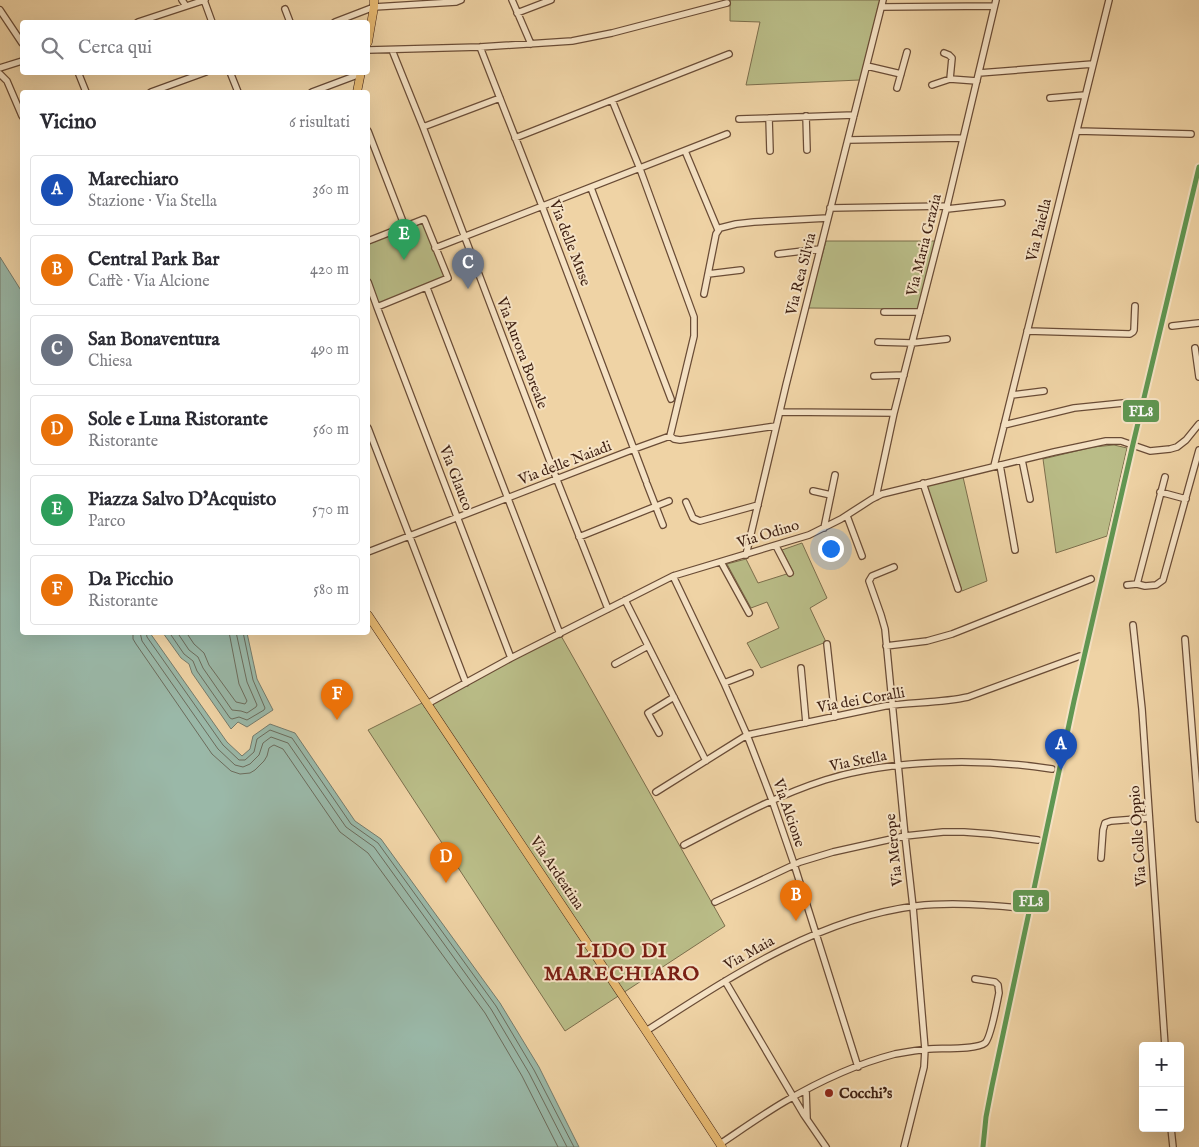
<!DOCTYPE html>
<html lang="it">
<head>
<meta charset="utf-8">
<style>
	:root { --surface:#fff; --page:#f7f7f7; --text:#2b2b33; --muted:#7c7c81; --line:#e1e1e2; --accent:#0b8043 }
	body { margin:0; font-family:"IM FELL English",serif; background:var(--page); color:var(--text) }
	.controls { position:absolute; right:15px; bottom:15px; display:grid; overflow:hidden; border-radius:5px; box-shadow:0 5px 20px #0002 }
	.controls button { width:45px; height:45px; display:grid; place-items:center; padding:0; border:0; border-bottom:1px solid var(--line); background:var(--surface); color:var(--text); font:25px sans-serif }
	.you { position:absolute; left:830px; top:548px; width:18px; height:18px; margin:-12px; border:4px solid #fff; border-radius:50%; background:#1a73e8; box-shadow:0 0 0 8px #1a73e833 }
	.badge { display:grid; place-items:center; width:32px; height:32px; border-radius:50%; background:var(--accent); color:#fff; font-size:16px; font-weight:700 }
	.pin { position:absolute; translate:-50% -41px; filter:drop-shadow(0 1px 2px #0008) }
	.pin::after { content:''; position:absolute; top:26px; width:18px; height:15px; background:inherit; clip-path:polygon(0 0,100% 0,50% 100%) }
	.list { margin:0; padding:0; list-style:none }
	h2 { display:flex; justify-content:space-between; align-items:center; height:65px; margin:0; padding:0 20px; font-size:21px }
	h2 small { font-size:16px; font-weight:400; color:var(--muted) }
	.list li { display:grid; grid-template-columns:32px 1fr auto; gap:15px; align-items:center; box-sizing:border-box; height:70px; margin:0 10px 10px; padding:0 10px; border:1px solid var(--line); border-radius:5px }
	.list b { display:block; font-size:19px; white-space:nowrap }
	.list p { margin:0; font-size:16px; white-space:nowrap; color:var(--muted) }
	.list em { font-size:16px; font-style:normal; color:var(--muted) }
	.icon { flex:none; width:28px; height:28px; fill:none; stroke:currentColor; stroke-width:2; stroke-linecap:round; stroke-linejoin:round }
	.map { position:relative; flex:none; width:1199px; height:1147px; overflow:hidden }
	.search { position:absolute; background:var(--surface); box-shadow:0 5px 20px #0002; left:20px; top:20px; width:350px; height:55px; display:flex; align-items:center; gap:12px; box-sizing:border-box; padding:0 18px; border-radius:5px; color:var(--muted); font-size:19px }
	.panel { position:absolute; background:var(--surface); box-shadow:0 5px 20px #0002; left:20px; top:90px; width:350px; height:545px; border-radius:5px }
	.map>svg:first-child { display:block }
</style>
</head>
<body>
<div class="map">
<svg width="1199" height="1147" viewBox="0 0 1199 1147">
	<rect width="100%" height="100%" fill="#efd3a5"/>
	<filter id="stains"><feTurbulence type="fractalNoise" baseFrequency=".004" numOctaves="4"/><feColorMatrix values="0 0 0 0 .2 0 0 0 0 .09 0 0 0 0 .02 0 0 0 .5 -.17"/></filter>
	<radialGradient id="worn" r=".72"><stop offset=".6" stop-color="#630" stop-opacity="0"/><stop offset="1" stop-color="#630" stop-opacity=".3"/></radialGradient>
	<path fill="#b9bc87" stroke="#7c6e4c" d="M730,0H880L860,80L746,85L760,22L730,21Z
		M424,219L448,278L377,307L368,282V241Z
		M826,241H935L918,309L808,308Z
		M1114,445L1127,448L1107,536L1056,553L1043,459L1093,447Z
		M963,477L987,581L962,591L927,486Z
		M802,543L827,598L810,608L826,642L761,668L747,643L779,628L767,602L751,608L727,564L746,559L758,583L793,572L782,550Z
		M560,634L725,926L565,1031L368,730Z"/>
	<path fill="#9ab8a8" stroke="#757b6c" d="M0,257L22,292V632L150,633L227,742L242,756L250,749L253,736L270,724L295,733L355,821L381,839L500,1003L539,1067L579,1147H0Z
		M163,633H247L257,679L273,710L247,727L238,722L231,729L192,673L189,664L181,658Z"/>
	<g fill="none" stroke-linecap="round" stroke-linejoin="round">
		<path stroke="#6c6c5c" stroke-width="1" d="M133,632V639L136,644L212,754L231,771L240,774L250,773L255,770L264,761L267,756L269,748L272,746L274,745L283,749L340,832L368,853L485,1013L522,1076L558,1147
			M140,632L142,641L218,749L235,765L243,767L250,764L259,755L263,743L271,737L288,743L346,827L374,847L491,1009L529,1073L567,1147
			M146,632L147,637L223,745L239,760H245L254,752L257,739L270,730L292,738L351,824L378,843L496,1006L534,1070L574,1147
			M169,632L184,654L193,661L197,671L230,718L232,719L239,717L247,720L264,710L265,708L253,680L243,632
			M177,632L189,650L198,657L203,668L232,710L241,711L247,713L256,707L257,705L247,682L236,632
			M186,632L194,644L204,653L209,665L236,702L245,704L247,701L239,684L229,632"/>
		<defs>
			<path id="minor" d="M182,0L186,6
				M204,0L212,22
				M512,0L531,44
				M882,7L994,6
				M285,9L290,22
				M0,10L22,43
				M517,13L551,0
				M138,22L205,0
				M335,22L374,7L456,2L461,0
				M480,47L542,206L646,481
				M368,50L480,47L572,41L612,33L727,3
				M392,50L423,127L557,480L608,609
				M944,53L949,55L952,58L950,79
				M867,66L901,74
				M0,68L22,61
				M78,72L86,92
				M230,72L238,92
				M979,73L1093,64
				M0,74L7,81L22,116
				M932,85L950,79L977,81
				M897,88L907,52
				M151,92L206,72
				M312,92L360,74
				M1050,98L1085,95
				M612,100L640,169L694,317V336L670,436
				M806,116L807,150
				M769,118L770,151
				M739,119L854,115
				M423,127L500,98
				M368,131L405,227
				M1077,131L1191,134
				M515,138L729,54
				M848,140L963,138
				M685,151L718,230
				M591,188L671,399
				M830,208L947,206
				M947,209L1002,203
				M368,241L424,219L448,278L377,307L368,282
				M435,248L727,134
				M778,254L820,249
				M708,274L741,270
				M427,288L560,634
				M704,294L716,234L720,228L736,224L754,222L828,218
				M377,307L511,658
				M884,312H920
				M1172,326L1199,323
				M1027,331L1130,334L1133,332L1134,330L1135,306
				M878,342L912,343L947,339
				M1195,348L1199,377
				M874,376L904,375
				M1012,395L1044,391
				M780,412L894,413
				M1004,425L1074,408L1133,402
				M368,428L466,683
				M1022,460L1030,499
				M1000,465L1015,550
				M994,466L1109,0
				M923,483L958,589
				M647,484L663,525
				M813,491L831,495
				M1160,492L1186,499
				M876,497L894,413L947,206L996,0
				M686,502L693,518L700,521L758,505
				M847,516L862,556
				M824,528L835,475
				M579,537L669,501
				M776,546L790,573
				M368,552L634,449L670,436L674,439L680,440L776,426
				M746,555L786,385L883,0
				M721,562L749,613
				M894,567L872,576L869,581L881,615L885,629L905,836L913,907L925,1049L924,1067L904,1147
				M673,576L724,683L747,735L772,800L794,864L858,1067
				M1137,584L1165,477
				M1127,585L1137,584L1145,586L1156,585L1163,580L1199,450
				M625,600L706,761
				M1133,625L1142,709L1165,1046
				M1185,639L1199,819
				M827,644L835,717
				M886,646L927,641L952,634L1091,579
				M615,664L648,646
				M801,668L806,723
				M724,683L750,673
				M427,704L511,658L673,576L809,535L841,519L872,499L882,494L1054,452L1106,441H1121L1150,451L1170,449L1177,447L1186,440L1199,424
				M659,733L648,713L674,697
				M656,792L747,735L885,706C912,702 941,703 968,697L1080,656
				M684,845C730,821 775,796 825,780C892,759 983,758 1052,769
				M1101,858L1103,830L1105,823L1111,821L1149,818
				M715,902L800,862L833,852L905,836L943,832H964L991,834L1038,840
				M725,981L804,1115L826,1147
				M646,1031C729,978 815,919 916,906C951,902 987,905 1022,908
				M806,1090L807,1118
				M1171,1128L1173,1147
				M720,1144C741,1130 762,1115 784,1102C818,1082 856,1064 895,1054C906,1052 917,1050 929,1049C940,1048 977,1050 985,1043C991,1038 997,1002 999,993L998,985L995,982L975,979"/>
			<path id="major" d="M368,42L374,7V0
				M357,92L361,72
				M368,615L646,1031L722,1147"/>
		</defs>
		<use href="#minor" stroke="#6a4c36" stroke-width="8"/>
		<use href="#major" stroke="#3e1f11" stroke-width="9"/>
		<use href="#minor" stroke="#f5e2c4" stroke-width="5.5"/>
		<use href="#major" stroke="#e8ba72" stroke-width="8"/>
		<defs>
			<path id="rail-1" d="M983,1147L986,1117L992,1086L1074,701L1133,444L1199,167"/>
		</defs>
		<use href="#rail-1" stroke="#f5e2c4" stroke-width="9"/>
		<use href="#rail-1" stroke="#609752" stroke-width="5"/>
	</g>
	<circle fill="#8f2418" stroke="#f5e2c4" stroke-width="2" cx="829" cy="1093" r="5"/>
	<g text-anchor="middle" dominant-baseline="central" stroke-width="4" stroke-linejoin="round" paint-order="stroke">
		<g font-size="15" fill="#3e1f11" stroke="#f5e2c4">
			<text transform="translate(1039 230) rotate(-76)">Via Paiella</text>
			<text transform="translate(570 243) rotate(69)">Via delle Muse</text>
			<text transform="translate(924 245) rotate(-76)">Via Maria Grazia</text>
			<text transform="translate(801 274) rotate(-76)">Via Rea Silvia</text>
			<text transform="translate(522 353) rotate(69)">Via Aurora Boreale</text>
			<text transform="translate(565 463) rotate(-21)">Via delle Naiadi</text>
			<text transform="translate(456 478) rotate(69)">Via Glauco</text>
			<text transform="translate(768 534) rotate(-17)">Via Odino</text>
			<text transform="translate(861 700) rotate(-10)">Via dei Coralli</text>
			<text transform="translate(858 761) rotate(-11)">Via Stella</text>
			<text transform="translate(789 813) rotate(71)">Via Alcione</text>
			<text transform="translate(1138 836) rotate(-94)">Via Colle Oppio</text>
			<text transform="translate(894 850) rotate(-96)">Via Merope</text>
			<text transform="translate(557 873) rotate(56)">Via Ardeatina</text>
			<text transform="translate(749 953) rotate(-29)">Via Maia</text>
		</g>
		<g font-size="15" font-weight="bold" fill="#3e1f11" stroke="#f5e2c4" text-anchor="start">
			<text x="839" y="1093">Cocchi’s</text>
		</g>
		<g font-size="20" font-weight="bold" letter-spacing="1" fill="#7a1f14" stroke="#f5e2c4">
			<text x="622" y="951">LIDO DI<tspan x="622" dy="23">MARECHIARO</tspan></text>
		</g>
	</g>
	<g stroke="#f5e2c4" stroke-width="2">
		<rect x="1122" y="399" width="38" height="24" rx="5" fill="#609752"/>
		<rect x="1012" y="889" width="38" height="24" rx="5" fill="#609752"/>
	</g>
	<g font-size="14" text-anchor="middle" font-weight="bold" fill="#fff">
		<text x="1141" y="416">FL8</text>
		<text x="1031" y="906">FL8</text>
	</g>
	<rect width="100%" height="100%" filter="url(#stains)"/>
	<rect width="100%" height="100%" fill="url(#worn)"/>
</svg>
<div class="controls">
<button>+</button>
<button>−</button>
</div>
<div class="you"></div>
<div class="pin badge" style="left:1061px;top:770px;background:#1a4fb4">A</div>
<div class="pin badge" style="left:796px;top:921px;background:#e8710a">B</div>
<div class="pin badge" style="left:468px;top:289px;background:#6b7280">C</div>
<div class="pin badge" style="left:446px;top:883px;background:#e8710a">D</div>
<div class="pin badge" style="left:404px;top:260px;background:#2e9e5b">E</div>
<div class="pin badge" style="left:337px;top:720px;background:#e8710a">F</div>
<div class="search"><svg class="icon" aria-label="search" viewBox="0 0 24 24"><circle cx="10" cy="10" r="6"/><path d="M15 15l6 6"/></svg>Cerca qui</div>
<section class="panel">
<h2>Vicino<small>6 risultati</small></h2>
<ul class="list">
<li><span class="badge" style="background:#1a4fb4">A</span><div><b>Marechiaro</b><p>Stazione · Via Stella</p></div><em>360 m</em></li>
<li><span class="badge" style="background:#e8710a">B</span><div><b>Central Park Bar</b><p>Caffè · Via Alcione</p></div><em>420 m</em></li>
<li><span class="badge" style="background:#6b7280">C</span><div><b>San Bonaventura</b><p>Chiesa</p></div><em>490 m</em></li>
<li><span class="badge" style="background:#e8710a">D</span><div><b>Sole e Luna Ristorante</b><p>Ristorante</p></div><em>560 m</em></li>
<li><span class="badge" style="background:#2e9e5b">E</span><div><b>Piazza Salvo D'Acquisto</b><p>Parco</p></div><em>570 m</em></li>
<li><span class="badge" style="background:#e8710a">F</span><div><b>Da Picchio</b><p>Ristorante</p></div><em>580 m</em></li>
</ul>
</section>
</div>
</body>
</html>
